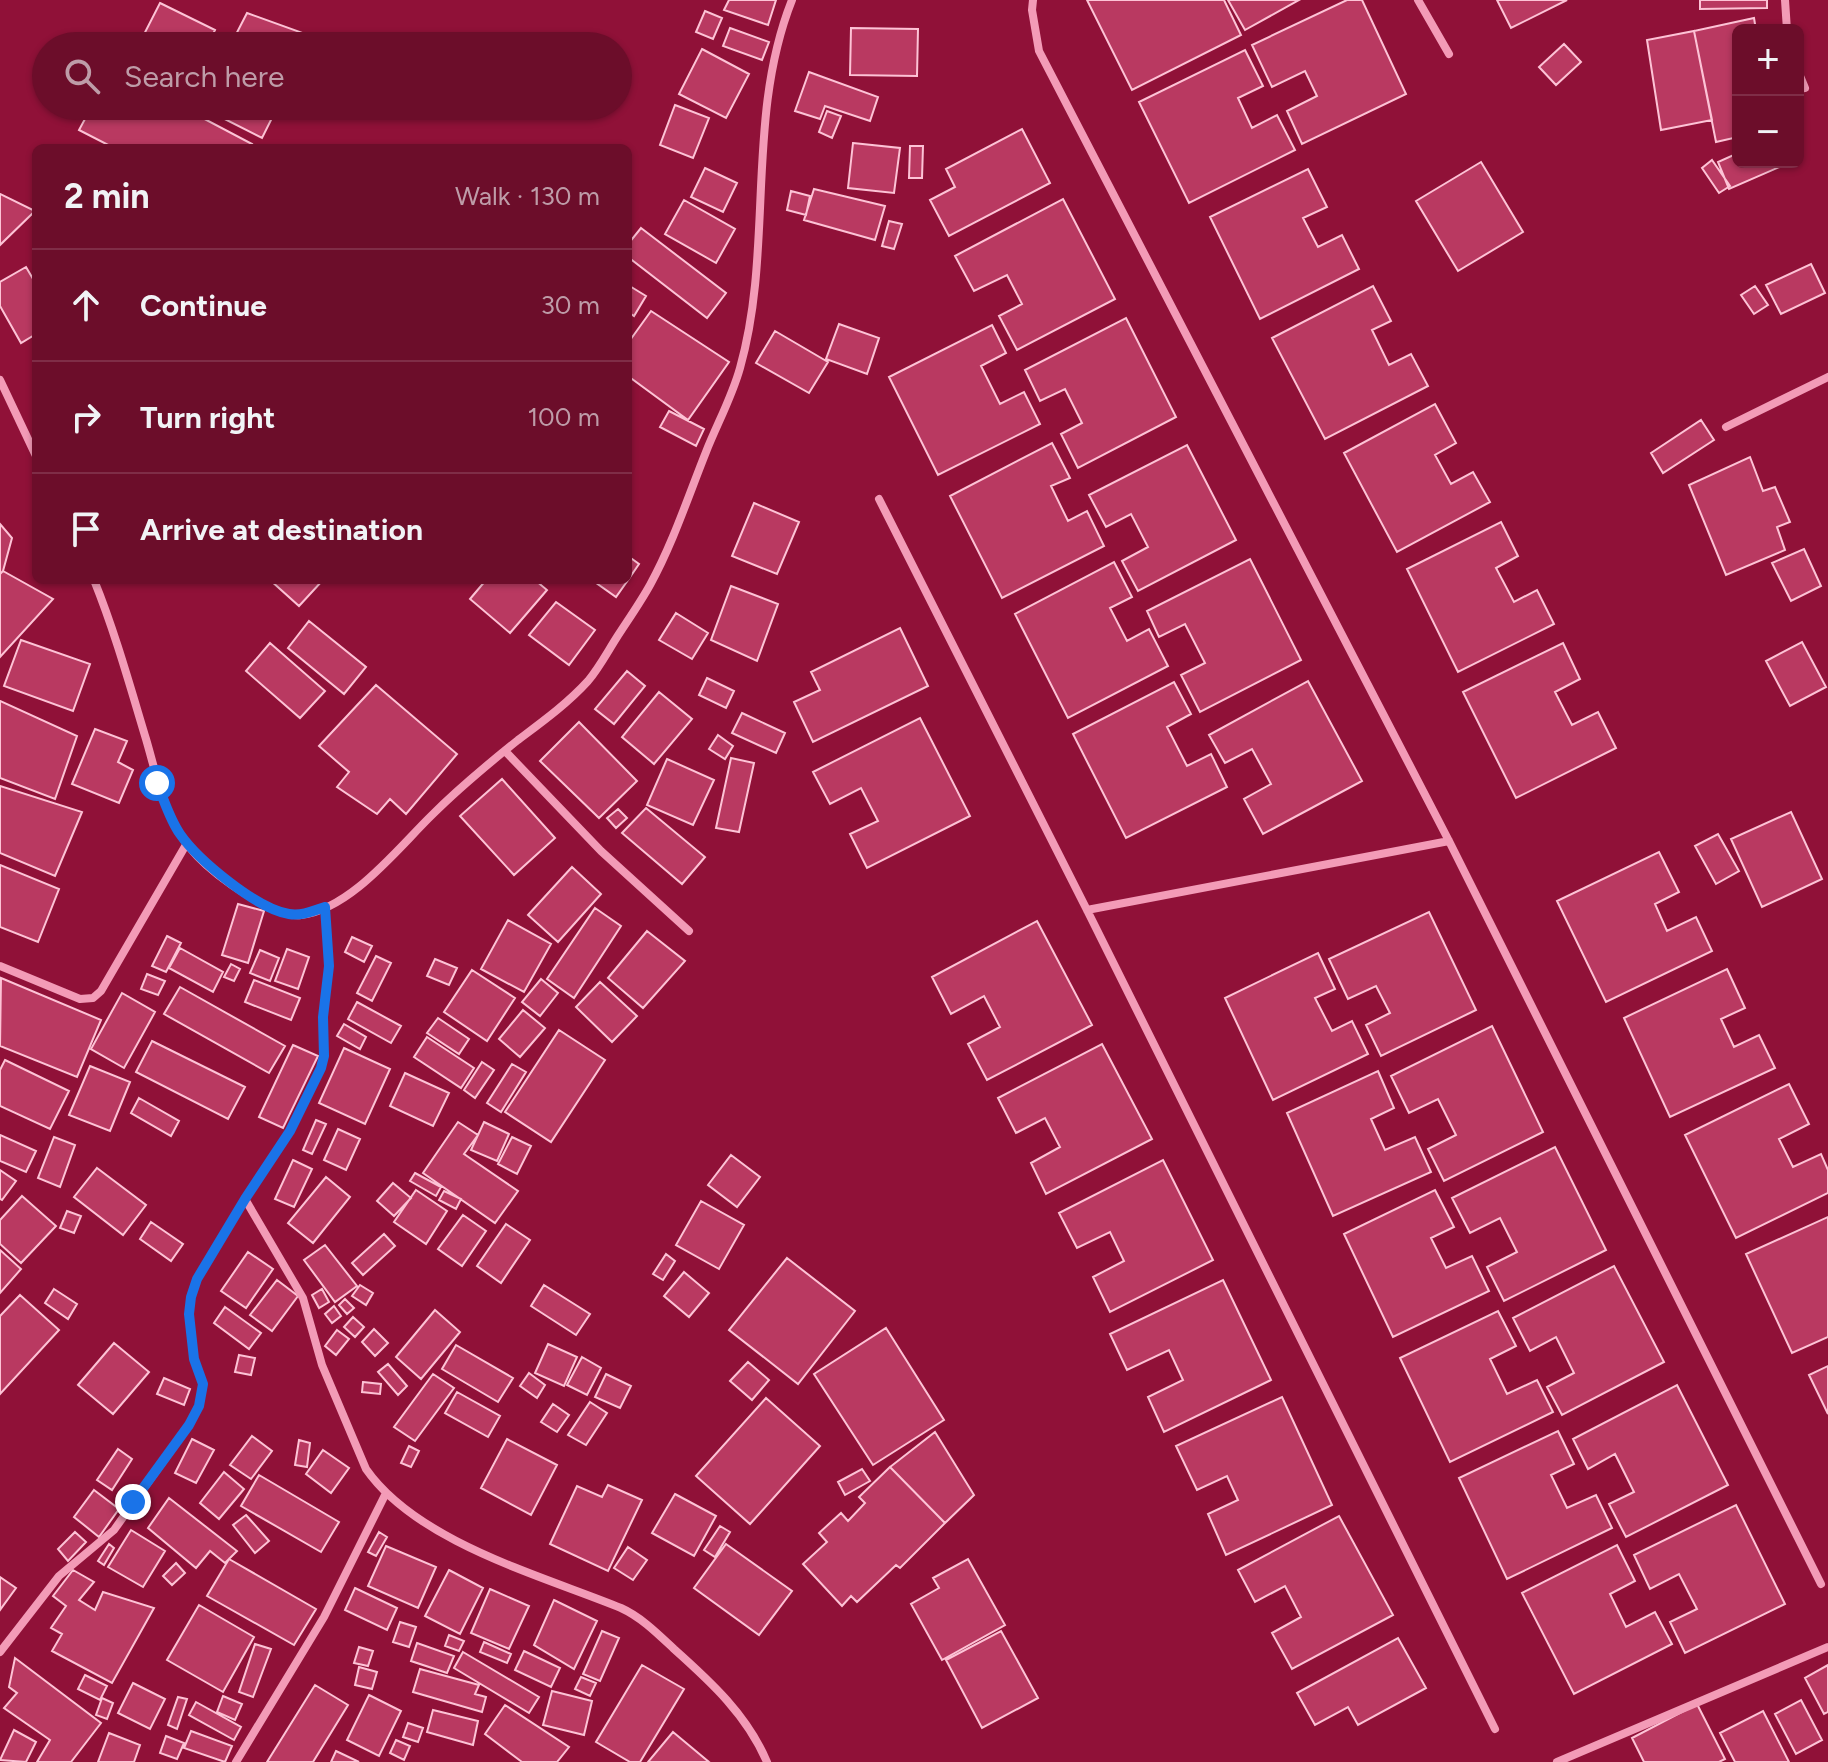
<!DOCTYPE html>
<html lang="en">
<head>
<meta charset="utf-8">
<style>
	:root { --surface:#6c0d2a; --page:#711632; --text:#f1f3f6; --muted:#be9ca8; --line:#7f2d47 }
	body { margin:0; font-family:Figtree,sans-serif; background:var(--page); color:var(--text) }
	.controls { position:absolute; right:24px; top:24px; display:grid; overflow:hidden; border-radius:12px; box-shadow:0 2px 6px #0004 }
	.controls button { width:72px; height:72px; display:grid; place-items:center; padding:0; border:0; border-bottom:2px solid var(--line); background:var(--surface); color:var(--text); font:40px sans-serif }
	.stop { position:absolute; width:24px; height:24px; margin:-18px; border:6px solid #1a73e8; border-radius:50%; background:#fff }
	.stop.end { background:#1a73e8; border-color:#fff; box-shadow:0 2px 8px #0008 }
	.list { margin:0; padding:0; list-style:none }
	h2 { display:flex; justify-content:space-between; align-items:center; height:104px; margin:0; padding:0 32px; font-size:34px }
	h2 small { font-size:26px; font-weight:400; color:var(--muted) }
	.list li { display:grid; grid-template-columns:52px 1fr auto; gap:24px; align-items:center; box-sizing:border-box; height:112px; padding:0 32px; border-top:2px solid var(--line) }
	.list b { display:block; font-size:30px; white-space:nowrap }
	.list em { font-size:26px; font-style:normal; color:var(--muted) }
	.icon { flex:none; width:44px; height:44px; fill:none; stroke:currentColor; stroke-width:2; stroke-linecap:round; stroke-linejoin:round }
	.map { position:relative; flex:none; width:1828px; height:1762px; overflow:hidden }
	.search { position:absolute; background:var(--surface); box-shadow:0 2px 6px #0004; left:32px; top:32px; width:600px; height:88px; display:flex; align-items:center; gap:20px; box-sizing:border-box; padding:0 28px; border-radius:44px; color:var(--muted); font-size:30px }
	.panel { position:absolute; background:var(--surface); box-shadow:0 2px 6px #0004; left:32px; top:144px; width:600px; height:440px; border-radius:12px }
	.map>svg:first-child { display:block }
</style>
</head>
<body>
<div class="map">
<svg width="1828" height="1762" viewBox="0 0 1828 1762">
	<rect width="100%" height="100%" fill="#901138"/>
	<path fill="#b93961" stroke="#fdc3d6" stroke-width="2" d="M729,0H776L768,25L724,10Z
		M1087,0H1224L1241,35L1132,90Z
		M1228,0H1299L1245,30Z
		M1347,0H1362L1406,94L1302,144L1287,111L1317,96L1305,71L1272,87L1252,45Z
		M1497,0H1567L1511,28Z
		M1700,0H1767V8L1700,9Z
		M160,3L215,30L207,46H138Z
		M705,11L722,18L713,39L696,32Z
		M247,13L311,36L307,46H230Z
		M1754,18L1756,30H1738V137L1716,142L1694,31Z
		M730,28L769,42L762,60L723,46Z
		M851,28L918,29L917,76L850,75Z
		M1694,31L1712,120L1661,130L1647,40Z
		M1564,44L1581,62L1556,85L1539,67Z
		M702,49L749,74L726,118L679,94Z
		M1245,50L1263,86L1238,98L1252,128L1277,115L1295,150L1189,203L1139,102Z
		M809,72L878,97L870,121L825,106L820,119L795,111Z
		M675,105L709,118L693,158L660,145Z
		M92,106H180L252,144L250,148H114L79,130Z
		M199,106H278L262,138Z
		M827,111L841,116L832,138L819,132Z
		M1022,129L1050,183L949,236L930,200L955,187L946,169Z
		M853,143L900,148L894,193L848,188Z
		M910,146H923L922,178H909Z
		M1738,153V162H1783L1784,165L1729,189L1718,162Z
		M1712,160L1730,186L1719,193L1702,168Z
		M1481,162L1523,232L1458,271L1416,201Z
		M705,168L737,183L723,212L691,197Z
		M1308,169L1327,207L1303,218L1318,247L1342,235L1359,269L1260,319L1210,217Z
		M814,189L885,206L875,240L804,220Z
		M791,191L810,196L806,215L787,210Z
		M0,194L35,211L0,245Z
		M1063,199L1115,299L1017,350L999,316L1022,304L1007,275L974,291L955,256Z
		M684,200L735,229L716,263L665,234Z
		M889,221L902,224L894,249L882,246Z
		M641,228L726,293L707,318L628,257V244Z
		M1811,264L1825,293L1781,314L1766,285Z
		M26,267L36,284V334L21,343L0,306V282Z
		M628,285L646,296L634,316L628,312Z
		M1373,286L1391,321L1372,330L1389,365L1411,354L1428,386L1325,439L1272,338Z
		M1755,286L1768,305L1754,314L1741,295Z
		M651,311L729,362L688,420L628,376V343Z
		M1126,318L1176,417L1078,468L1061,434L1082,423L1065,389L1040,401L1025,370Z
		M839,324L879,338L867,374L826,359Z
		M992,325L1006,353L981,366L1000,404L1024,392L1040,424L938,475L889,377Z
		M775,331L828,362L809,393L756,363Z
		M1435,404L1456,443L1435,455L1451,484L1473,472L1490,502L1397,552L1344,453Z
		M669,411L704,429L696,446L660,427Z
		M1701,420L1714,440L1663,473L1651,453Z
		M1052,443L1070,478L1051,486L1068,521L1087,511L1104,546L1002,598L950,496Z
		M1187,445L1236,540L1138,591L1122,561L1148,547L1131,514L1106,527L1089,495Z
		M1750,457L1763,491L1775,487L1790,522L1777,527L1785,550L1726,575L1689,485Z
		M754,503L799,522L777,574L732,556Z
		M1501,522L1518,556L1496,568L1514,602L1537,590L1554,624L1458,672L1407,569Z
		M0,524L12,538L3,571L0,574Z
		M1804,549L1821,586L1791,601L1772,563Z
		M628,556L639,564L628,580Z
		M1250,559L1301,660L1200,712L1181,675L1205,663L1185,624L1159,637L1147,611Z
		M1114,562L1132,597L1110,608L1127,641L1149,629L1168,666L1068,718L1015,614Z
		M3,571L53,599L0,657V574Z
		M270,580H323L299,606Z
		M486,580H535L547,590L510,633L470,599Z
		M592,580H628L616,597Z
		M731,586L778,604L757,661L711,640Z
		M556,602L595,630L569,665L529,635Z
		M676,613L708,633L692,659L659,640Z
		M309,621L366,667L344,694L288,648Z
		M900,628L928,686L813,742L794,702L820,690L811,672Z
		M21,640L90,664L73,711L4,686Z
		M1802,642L1826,687L1790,706L1766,661Z
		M270,643L325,691L300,718L246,671Z
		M1563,643L1580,679L1555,692L1572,725L1598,712L1616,748L1516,798L1463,692Z
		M627,671L645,686L614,724L595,709Z
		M707,678L734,691L726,708L699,695Z
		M1308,681L1362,781L1263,834L1244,799L1271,784L1252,749L1225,763L1209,735Z
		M1174,682L1191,714L1167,727L1187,766L1211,754L1227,787L1126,838L1073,734Z
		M376,685L457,754L406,814L390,799L377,814L337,787L349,772L319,746Z
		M659,692L692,719L654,764L622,737Z
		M0,701L77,736L55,799L0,778Z
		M742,713L785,733L776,753L732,733Z
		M920,718L970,816L867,868L850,834L878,821L861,788L830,804L813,772Z
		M579,722L637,781L599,818L540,761Z
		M95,729L127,741L118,762L133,770L119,803L72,784Z
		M718,735L733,746L725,759L709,749Z
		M731,758L754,763L739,832L716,828Z
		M667,759L714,780L693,825L647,805Z
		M502,779L555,838L514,875L460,816Z
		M0,786L82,812L55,876L0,853Z
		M646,808L705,857L682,884L622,833Z
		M618,809L627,818L616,828L607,818Z
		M1791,812L1822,879L1762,907L1731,839Z
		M1718,834L1739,871L1716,884L1695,846Z
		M1659,852L1679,892L1655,904L1667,931L1696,917L1712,951L1606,1002L1557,901Z
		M0,865L59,889L38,942L0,927Z
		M572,867L601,894L558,942L528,915Z
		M238,904L264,911L248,963L222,955Z
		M595,908L621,926L574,998L547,979Z
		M1429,912L1476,1010L1381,1056L1366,1025L1390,1013L1376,986L1348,999L1329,959Z
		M508,920L551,944L524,992L481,969Z
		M1037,921L1092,1025L987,1080L968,1044L1000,1027L984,996L951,1014L932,977Z
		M647,931L685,961L643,1008L608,978Z
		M167,936L181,943L166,972L152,966Z
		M352,937L372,946L364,962L345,952Z
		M180,948L223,972L213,992L169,968Z
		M287,949L309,957L298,989L275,981Z
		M260,950L279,958L270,981L250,973Z
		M1318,953L1335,989L1315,998L1332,1031L1352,1021L1368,1054L1273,1100L1225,998Z
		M376,956L391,963L372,1001L357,993Z
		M435,959L457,968L449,985L427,976Z
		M231,964L240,969L234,981L224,977Z
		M1727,969L1745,1008L1721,1019L1734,1047L1759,1035L1775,1068L1670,1117L1624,1018Z
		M472,970L515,998L487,1041L444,1012Z
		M147,974L165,981L158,995L141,989Z
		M1,978L101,1020L77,1077L0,1046Z
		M541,979L558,993L540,1016L522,1002Z
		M254,980L300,998L291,1020L245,1002Z
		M600,982L637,1016L612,1042L576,1007Z
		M180,987L285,1046L269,1073L164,1014Z
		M122,993L155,1012L124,1068L91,1049Z
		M357,1002L401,1026L391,1043L348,1019Z
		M523,1010L545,1028L520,1057L499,1039Z
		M438,1018L469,1039L459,1054L427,1033Z
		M344,1024L366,1037L360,1049L337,1036Z
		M1492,1026L1543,1132L1444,1181L1428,1149L1456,1135L1438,1099L1409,1113L1391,1076Z
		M559,1030L605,1060L551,1142L505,1112Z
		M427,1037L474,1068L461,1088L414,1057Z
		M152,1041L245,1087L228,1119L136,1072Z
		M1102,1044L1152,1139L1046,1194L1031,1163L1060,1147L1045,1118L1016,1133L998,1098Z
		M293,1045L318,1056L283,1128L259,1117Z
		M344,1048L390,1069L365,1124L319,1103Z
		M5,1060L69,1091L50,1129L0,1106V1070Z
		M482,1062L494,1070L475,1098L464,1090Z
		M512,1064L526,1072L501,1112L487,1103Z
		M90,1066L130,1082L110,1131L69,1115Z
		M1378,1071L1394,1108L1371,1119L1385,1150L1415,1137L1431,1172L1333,1216L1287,1113Z
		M405,1073L449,1093L433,1126L390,1106Z
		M1789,1084L1809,1124L1779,1139L1793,1167L1821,1154L1828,1170V1193L1736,1238L1685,1135Z
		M139,1098L179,1121L171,1136L131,1113Z
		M316,1120L326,1124L312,1154L303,1150Z
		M458,1122L478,1135L464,1154L518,1191L495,1223L423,1173Z
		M484,1122L509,1134L497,1161L471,1150Z
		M338,1129L360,1139L346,1170L324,1160Z
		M0,1135L36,1151L26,1172L0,1161Z
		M54,1137L75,1145L60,1187L38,1178Z
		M512,1137L531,1146L517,1174L498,1164Z
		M1555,1147L1606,1250L1504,1301L1487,1267L1517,1252L1500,1218L1470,1233L1452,1198Z
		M731,1155L760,1177L737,1207L708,1185Z
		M293,1160L312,1169L294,1207L275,1199Z
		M1163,1160L1213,1260L1110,1312L1093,1277L1124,1261L1110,1232L1077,1248L1059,1213Z
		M97,1168L146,1205L123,1235L74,1197Z
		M0,1170L16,1181L2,1200L0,1199Z
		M415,1173L441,1187L436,1196L410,1181Z
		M326,1177L350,1197L313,1243L288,1223Z
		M393,1183L411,1198L394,1216L377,1201Z
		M416,1190L447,1211L426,1244L394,1222Z
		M1435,1190L1454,1227L1431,1238L1446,1268L1472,1256L1489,1291L1393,1337L1344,1234Z
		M444,1191L461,1199L456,1209L439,1200Z
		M22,1196L56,1226L21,1263L0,1244V1220Z
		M701,1201L744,1225L719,1269L676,1245Z
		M67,1211L81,1216L74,1233L60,1228Z
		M463,1215L486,1231L462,1266L438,1249Z
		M1828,1217V1337L1792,1353L1746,1254Z
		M151,1222L183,1244L171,1261L140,1239Z
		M506,1224L530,1240L501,1283L477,1266Z
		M384,1234L395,1246L363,1275L352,1263Z
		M325,1245L357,1286L335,1302L304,1260Z
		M0,1250L21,1269L0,1293Z
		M248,1252L273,1269L246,1308L221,1291Z
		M666,1254L675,1261L663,1280L653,1274Z
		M787,1258L855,1311L798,1384L729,1330Z
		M1614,1266L1664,1362L1562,1415L1547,1387L1574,1373L1556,1337L1530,1351L1513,1318Z
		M684,1272L709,1293L689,1317L664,1296Z
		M277,1280L298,1296L272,1331L250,1315Z
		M1223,1280L1271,1380L1164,1432L1148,1397L1183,1380L1169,1350L1127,1370L1110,1334Z
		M360,1285L373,1293L366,1305L352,1296Z
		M544,1285L590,1314L576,1335L531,1306Z
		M54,1289L77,1304L68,1319L45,1303Z
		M322,1289L329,1302L319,1308L312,1295Z
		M20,1295L59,1330L0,1394V1316Z
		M345,1299L354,1308L347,1314L339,1305Z
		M334,1306L341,1316L332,1323L325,1314Z
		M225,1307L261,1333L249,1349L214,1323Z
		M435,1310L460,1332L421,1379L396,1357Z
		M1498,1311L1516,1346L1490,1359L1507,1394L1537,1380L1553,1412L1450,1462L1400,1358Z
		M353,1317L364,1327L355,1337L344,1327Z
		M886,1328L944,1420L873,1465L814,1374Z
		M374,1329L388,1343L375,1356L362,1342Z
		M337,1330L349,1339L336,1355L325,1346Z
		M114,1343L149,1372L113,1414L78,1385Z
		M548,1344L577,1357L564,1386L535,1373Z
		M456,1345L513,1378L498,1402L442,1369Z
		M239,1355L255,1358L251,1375L235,1372Z
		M582,1357L601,1368L587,1395L567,1385Z
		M748,1362L769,1380L752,1400L730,1381Z
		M388,1364L407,1386L398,1395L378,1372Z
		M1828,1366V1414L1809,1375Z
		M529,1373L545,1385L537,1398L520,1386Z
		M433,1374L454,1388L415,1441L394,1427Z
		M606,1374L631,1386L620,1408L595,1397Z
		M164,1378L190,1389L184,1405L157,1394Z
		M363,1382L381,1384L380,1394L362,1392Z
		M1677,1385L1728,1485L1626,1537L1609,1504L1634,1492L1615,1454L1588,1469L1573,1439Z
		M457,1392L500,1416L488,1437L445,1413Z
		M1282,1397L1332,1505L1226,1555L1208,1514L1238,1500L1227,1476L1197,1490L1176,1446Z
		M766,1398L820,1446L750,1524L696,1476Z
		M590,1402L607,1413L586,1445L568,1435Z
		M553,1404L569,1415L557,1432L541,1422Z
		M1558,1431L1574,1464L1551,1475L1567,1508L1596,1495L1612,1528L1507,1579L1459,1478Z
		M935,1432L974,1495L945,1523L890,1467Z
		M252,1436L272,1451L251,1479L230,1465Z
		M192,1439L214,1450L196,1483L175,1473Z
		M507,1439L557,1465L531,1515L481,1488Z
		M299,1440L310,1443L307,1467L295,1465Z
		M409,1446L419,1451L411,1467L401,1463Z
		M118,1449L132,1459L112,1490L97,1480Z
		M323,1450L349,1468L331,1493L306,1474Z
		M890,1467L945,1523L900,1568L896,1565L857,1602L851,1596L842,1606L803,1564L827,1542L819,1533L841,1513L848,1521L865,1503L859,1497Z
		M862,1469L870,1481L845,1495L838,1482Z
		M224,1472L244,1489L219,1519L200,1503Z
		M259,1475L339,1522L321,1552L241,1506Z
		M608,1485L642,1500L608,1571L550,1544L577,1486L602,1497Z
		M94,1490L119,1509L99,1537L74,1517Z
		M675,1494L716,1516L694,1556L652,1533Z
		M169,1498L237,1551L225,1563L210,1551L196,1568L148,1528Z
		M1736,1505L1785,1604L1685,1653L1670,1622L1697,1609L1679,1574L1650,1589L1634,1555Z
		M246,1515L269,1541L255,1553L233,1525Z
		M1339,1516L1393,1615L1292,1669L1272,1633L1301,1617L1285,1586L1255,1602L1238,1570Z
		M720,1526L730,1532L715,1557L704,1550Z
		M131,1530L165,1551L143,1587L108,1567Z
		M75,1532L86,1542L68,1561L58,1549Z
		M379,1532L387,1537L376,1556L368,1552Z
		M109,1544L114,1548L104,1565L98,1561Z
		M726,1544L792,1591L759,1635L694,1588Z
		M1617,1545L1635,1581L1610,1594L1626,1627L1655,1612L1672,1644L1574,1694L1522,1593Z
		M386,1546L436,1567L418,1608L368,1586Z
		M628,1547L647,1560L633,1580L614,1568Z
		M229,1559L316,1609L294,1645L207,1596Z
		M968,1559L1005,1625L942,1660L911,1604L939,1588L933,1578Z
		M176,1563L185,1573L172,1585L163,1576Z
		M73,1570L94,1582L79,1600L95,1610L103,1592L154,1608L112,1683L52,1651L62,1634L51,1628L66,1606L53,1596Z
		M449,1570L483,1588L460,1634L425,1616Z
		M0,1577L16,1588L0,1610Z
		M355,1588L397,1608L387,1630L345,1610Z
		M490,1589L529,1606L509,1649L471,1633Z
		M554,1600L597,1621L574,1669L534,1645Z
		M199,1605L254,1637L223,1692L167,1660Z
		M400,1622L416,1627L409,1647L393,1642Z
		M602,1631L619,1638L600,1681L583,1674Z
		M1001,1631L1038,1698L982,1728L946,1660Z
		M449,1635L464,1641L459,1651L445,1646Z
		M1398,1638L1426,1688L1358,1725L1348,1707L1315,1725L1297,1693Z
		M484,1642L511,1654L507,1663L480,1652Z
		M417,1643L454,1656L447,1673L411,1661Z
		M255,1644L271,1649L253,1697L239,1692Z
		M359,1647L373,1651L368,1666L354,1663Z
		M524,1651L560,1668L551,1687L515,1670Z
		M463,1652L539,1697L529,1713L454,1668Z
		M15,1658L101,1723L71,1762H37L50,1740L4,1708L17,1693L9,1687Z
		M642,1665L684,1689L640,1762H630L596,1742Z
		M1828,1665V1712L1824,1714L1805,1678Z
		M359,1667L377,1672L372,1689L355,1685Z
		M420,1669L479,1685L475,1694L486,1697L482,1712L413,1692Z
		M85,1675L107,1686L100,1700L78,1689Z
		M581,1677L596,1683L590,1696L575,1689Z
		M133,1683L165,1699L150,1729L118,1713Z
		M315,1685L348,1705L313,1762H267Z
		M552,1691L592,1701L584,1735L543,1725Z
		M369,1695L401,1711L379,1756L347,1740Z
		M223,1696L242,1704L235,1720L217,1712Z
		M178,1697L187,1699L177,1729L168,1725Z
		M102,1698L113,1703L107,1719L96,1715Z
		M1801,1700L1822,1740L1796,1754L1775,1714Z
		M196,1702L241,1727L234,1740L189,1715Z
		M1697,1704L1725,1759L1719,1762H1644L1632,1738Z
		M505,1705L569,1747L557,1762H522L485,1734Z
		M433,1710L478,1721L473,1745L427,1732Z
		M1763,1711L1789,1762H1735L1720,1733Z
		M408,1723L423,1728L418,1742L403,1737Z
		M14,1730L36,1742L26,1762L0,1760Z
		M191,1731L232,1746L225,1762L184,1748Z
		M673,1732L709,1762H648Z
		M109,1733L140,1745L134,1762H98Z
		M166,1736L184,1743L177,1759L160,1753Z
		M396,1740L410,1746L404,1760L390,1753Z
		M336,1751L359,1762H331Z"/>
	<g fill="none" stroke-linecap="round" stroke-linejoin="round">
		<path stroke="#f39bb7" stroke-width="8" d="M1033,0L1032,10L1039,51L1449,841L1821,1584
			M1418,0L1449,54
			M1785,0L1787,30
			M1798,71L1805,88
			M0,380L36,456
			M1726,427L1828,377
			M879,499L1087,910L1495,1729
			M94,580C115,632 130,686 146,739C158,780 166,825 197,856C216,876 273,918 301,915C351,909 398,848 432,815C459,788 488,764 518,740C542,722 567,704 588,681C599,668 608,651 617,637C628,620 640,603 650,585C673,543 688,497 706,452C717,424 732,397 740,368C774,248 745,118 792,0
			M505,751L601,851L689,931
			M1087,910L1449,841
			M0,966L80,999L93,998L101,991L187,843
			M245,1199L303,1298L322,1365L366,1469C417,1542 540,1575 621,1608C641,1617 658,1634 674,1649C711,1682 747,1715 767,1762
			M0,1652L59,1576L114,1530L189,1425L199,1406L203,1384L194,1359L189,1314L191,1297L197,1279L245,1199L290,1131L321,1068L324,1056L323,1017L329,966L325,907
			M236,1762L324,1617L386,1493
			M1557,1762L1828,1647"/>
	</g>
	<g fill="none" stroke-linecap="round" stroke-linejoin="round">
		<path stroke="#1a73e8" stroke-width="10" d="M133,1502L189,1425L199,1406L203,1384L194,1359L189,1314L191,1297L197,1279L245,1199L290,1131L321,1068L324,1056L323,1017L329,966L325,907C313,911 302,916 289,914C257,909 198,860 180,834C170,820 164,800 157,783"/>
	</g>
</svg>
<div class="controls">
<button>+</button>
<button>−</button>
</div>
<div class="stop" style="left:157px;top:783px"></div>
<div class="stop end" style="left:133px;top:1502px"></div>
<div class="search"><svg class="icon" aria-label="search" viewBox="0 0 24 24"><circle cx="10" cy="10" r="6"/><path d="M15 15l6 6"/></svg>Search here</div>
<section class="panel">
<h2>2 min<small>Walk · 130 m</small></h2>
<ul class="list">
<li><svg class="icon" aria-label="ahead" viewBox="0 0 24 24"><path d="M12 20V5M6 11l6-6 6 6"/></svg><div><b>Continue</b></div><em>30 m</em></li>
<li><svg class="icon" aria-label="right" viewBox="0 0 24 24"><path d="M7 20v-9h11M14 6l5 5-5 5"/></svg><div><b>Turn right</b></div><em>100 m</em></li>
<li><svg class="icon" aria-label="arrive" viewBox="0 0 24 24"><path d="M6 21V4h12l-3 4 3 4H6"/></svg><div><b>Arrive at destination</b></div></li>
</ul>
</section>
</div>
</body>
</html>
